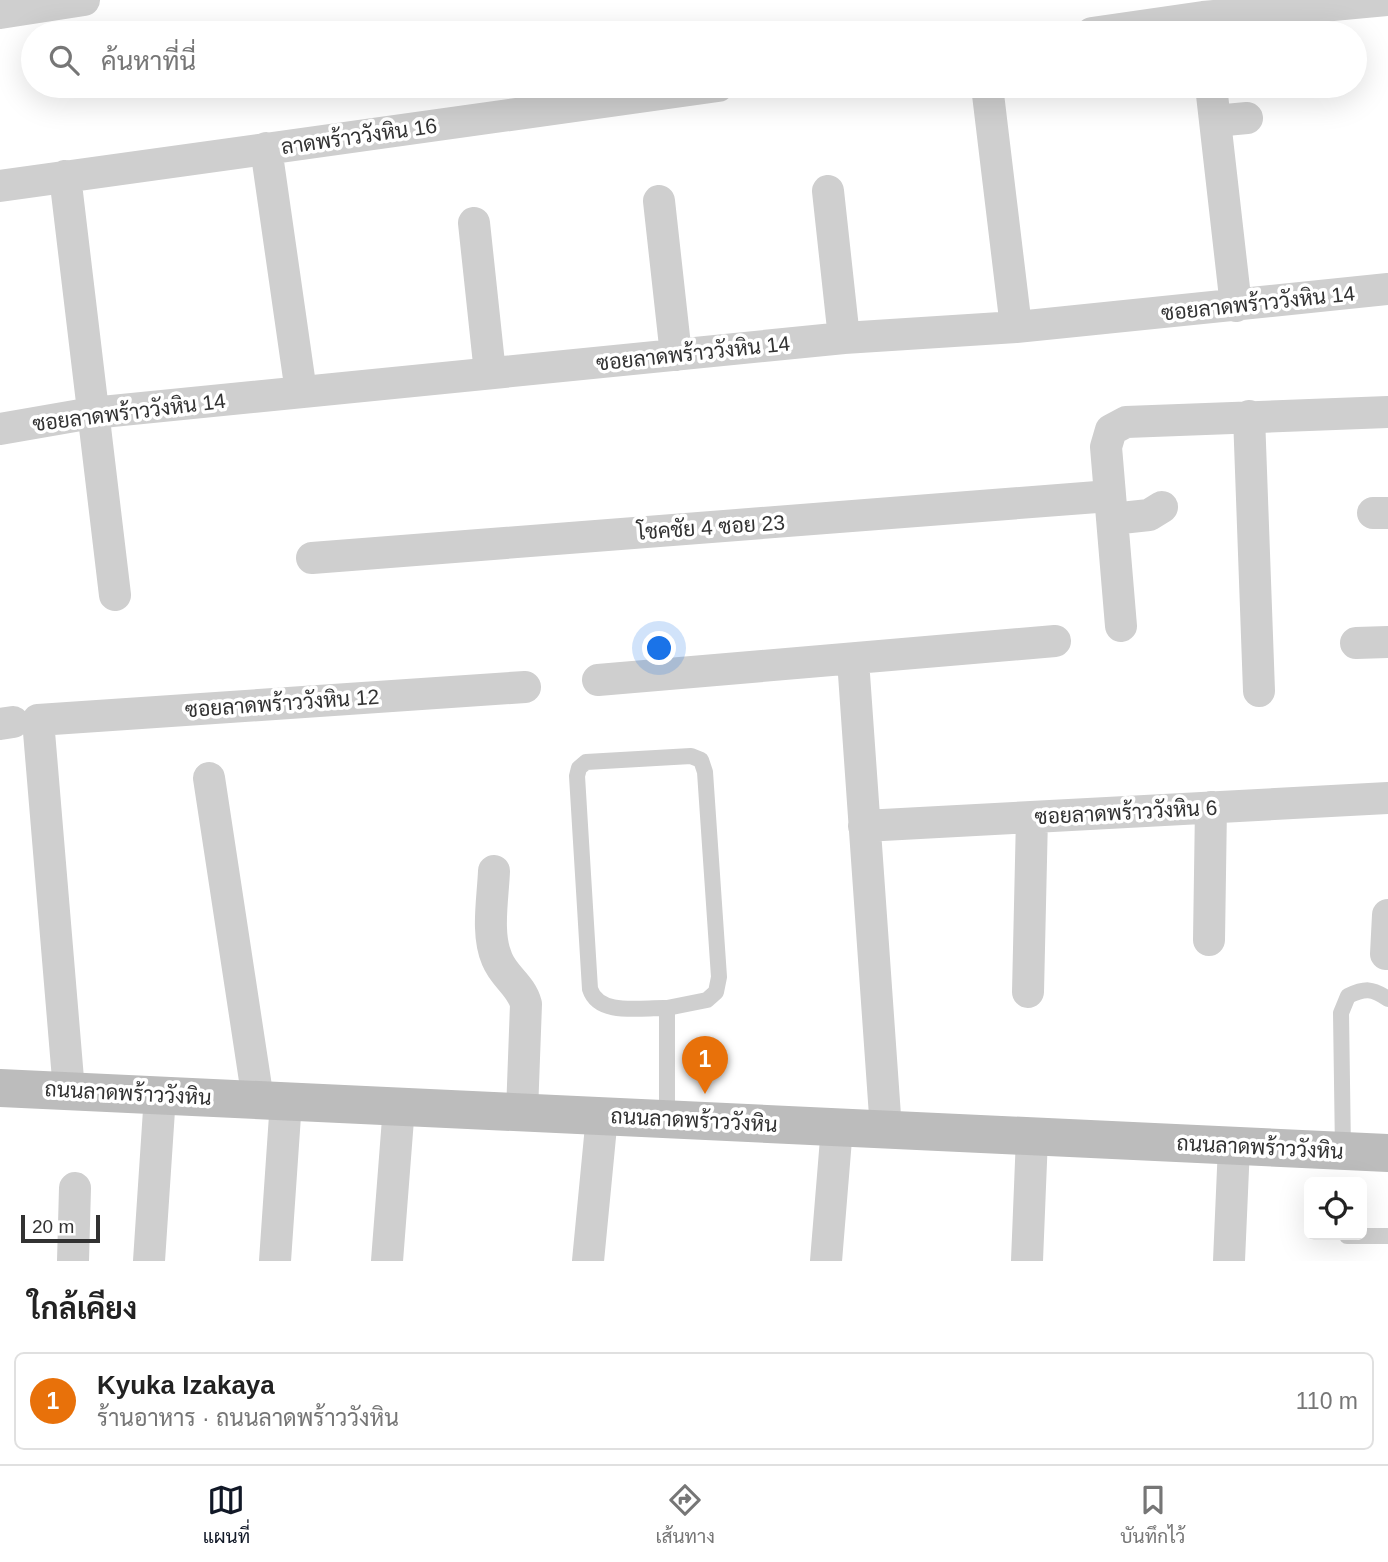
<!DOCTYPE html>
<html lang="th">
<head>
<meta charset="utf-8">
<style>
	:root { --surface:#fff; --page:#f2f2f2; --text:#222; --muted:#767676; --line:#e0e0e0; --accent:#111827 }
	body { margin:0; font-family:Helvetica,Sarabun,sans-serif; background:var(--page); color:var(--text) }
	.controls { position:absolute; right:21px; bottom:21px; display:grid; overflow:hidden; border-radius:10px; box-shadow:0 7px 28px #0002 }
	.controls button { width:63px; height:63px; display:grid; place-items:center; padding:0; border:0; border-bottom:2px solid var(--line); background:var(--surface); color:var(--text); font:35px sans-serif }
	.scale { position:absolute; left:21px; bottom:18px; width:79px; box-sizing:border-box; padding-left:7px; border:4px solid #323232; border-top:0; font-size:19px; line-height:24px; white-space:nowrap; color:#323232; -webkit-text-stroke:5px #fff; paint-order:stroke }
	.you { position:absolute; left:660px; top:649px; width:24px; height:24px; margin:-18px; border:5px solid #fff; border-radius:50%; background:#1a73e8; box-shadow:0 0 0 10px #1a73e833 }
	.badge { display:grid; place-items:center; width:46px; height:46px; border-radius:50%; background:var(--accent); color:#fff; font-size:23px; font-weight:700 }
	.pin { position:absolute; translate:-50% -58px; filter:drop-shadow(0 2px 4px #0008) }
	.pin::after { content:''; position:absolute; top:37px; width:24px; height:21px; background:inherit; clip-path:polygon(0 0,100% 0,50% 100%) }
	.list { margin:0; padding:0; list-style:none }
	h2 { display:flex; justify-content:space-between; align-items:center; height:91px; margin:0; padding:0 28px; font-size:30px }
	h2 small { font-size:23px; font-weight:400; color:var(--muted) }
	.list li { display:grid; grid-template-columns:46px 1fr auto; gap:21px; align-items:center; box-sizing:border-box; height:98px; margin:0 14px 14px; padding:0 14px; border:2px solid var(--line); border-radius:10px }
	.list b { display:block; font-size:26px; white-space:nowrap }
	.list p { margin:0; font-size:23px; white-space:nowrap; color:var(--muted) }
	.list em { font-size:23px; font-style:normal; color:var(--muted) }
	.icon { flex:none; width:38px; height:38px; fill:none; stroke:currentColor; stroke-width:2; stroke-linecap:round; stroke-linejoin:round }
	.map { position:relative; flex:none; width:1388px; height:1261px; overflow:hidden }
	.search { position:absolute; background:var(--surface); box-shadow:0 7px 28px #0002; left:21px; right:21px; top:21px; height:77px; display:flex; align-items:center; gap:18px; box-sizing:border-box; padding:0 24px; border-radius:38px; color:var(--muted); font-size:26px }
	.sheet { height:203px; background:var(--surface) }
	nav { display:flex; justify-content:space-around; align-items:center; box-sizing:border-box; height:98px; border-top:2px solid var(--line); background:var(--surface); font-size:19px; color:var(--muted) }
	nav a { display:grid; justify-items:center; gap:4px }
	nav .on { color:var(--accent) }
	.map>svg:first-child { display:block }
</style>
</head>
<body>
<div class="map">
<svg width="1388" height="1261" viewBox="0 0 1388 1261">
	<rect width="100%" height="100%" fill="#fff"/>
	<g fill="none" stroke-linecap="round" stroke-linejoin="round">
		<path stroke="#cfcfcf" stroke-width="16" d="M667,1119V1008L707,1000L716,992L719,977L705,772L701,760L691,756L586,762L579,768L577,776L590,989C599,1017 643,1007 667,1008
			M1343,1151L1341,1013L1348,996C1365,988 1372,988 1388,999
			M1347,1236H1388"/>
		<path stroke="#cfcfcf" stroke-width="32" d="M0,13L84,0
			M1092,33L1203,17L1388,0
			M987,86L1016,327
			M1211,86L1236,306
			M1215,121L1247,118
			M266,148L301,392
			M65,176L115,595
			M0,186L718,86
			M828,191L844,338
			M659,201L676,355
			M474,223L490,373
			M1249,416L1259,691
			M0,429L92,413L844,338L1016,327L1388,289
			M1373,513H1388
			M1112,519L1149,515L1162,507
			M312,558L1110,496
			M1121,626L1106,447L1111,430L1126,422L1388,412
			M1356,643L1388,642
			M853,660L886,1130
			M598,680L1055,641
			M0,724L13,722
			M209,778L258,1100
			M864,826L1388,798
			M494,871C493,898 486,934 497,959C504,977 521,985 526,1004L522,1112
			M1209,940L1211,807
			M1386,954L1388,915
			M1028,992L1032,817
			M69,1091L38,720L525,687
			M73,1261L75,1188
			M149,1261L160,1095
			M275,1261L286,1101
			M387,1261L399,1106
			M588,1261L602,1116
			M826,1261L837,1127
			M1027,1261L1032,1137
			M1229,1261L1234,1146"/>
		<path stroke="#bcbcbc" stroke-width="38" d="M0,1088L1388,1153"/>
	</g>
	<g text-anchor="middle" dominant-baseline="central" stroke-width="7" stroke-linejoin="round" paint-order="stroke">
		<g font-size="21" fill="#323232" stroke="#fff">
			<text transform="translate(359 136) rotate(-8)">ลาดพร้าววังหิน 16</text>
			<text transform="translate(1258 303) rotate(-6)">ซอยลาดพร้าววังหิน 14</text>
			<text transform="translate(693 353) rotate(-6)">ซอยลาดพร้าววังหิน 14</text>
			<text transform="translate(129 412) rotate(-7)">ซอยลาดพร้าววังหิน 14</text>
			<text transform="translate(711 527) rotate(-4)">โชคชัย 4 ซอย 23</text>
			<text transform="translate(282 703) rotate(-4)">ซอยลาดพร้าววังหิน 12</text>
			<text transform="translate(1126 812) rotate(-3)">ซอยลาดพร้าววังหิน 6</text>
			<text transform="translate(128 1093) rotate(3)">ถนนลาดพร้าววังหิน</text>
			<text transform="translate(694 1120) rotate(3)">ถนนลาดพร้าววังหิน</text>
			<text transform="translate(1260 1147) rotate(3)">ถนนลาดพร้าววังหิน</text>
		</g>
	</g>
</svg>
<div class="controls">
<button><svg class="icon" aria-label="locate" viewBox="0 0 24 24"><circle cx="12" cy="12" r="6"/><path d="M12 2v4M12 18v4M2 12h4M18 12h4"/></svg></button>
</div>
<div class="scale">20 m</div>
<div class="you"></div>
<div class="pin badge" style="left:705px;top:1094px;background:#e8710a">1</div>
<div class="search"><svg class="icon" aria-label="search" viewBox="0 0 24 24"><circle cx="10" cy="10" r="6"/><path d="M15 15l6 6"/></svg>ค้นหาที่นี่</div>
</div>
<section class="sheet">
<h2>ใกล้เคียง<small></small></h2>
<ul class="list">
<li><span class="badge" style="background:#e8710a">1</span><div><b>Kyuka Izakaya</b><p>ร้านอาหาร · ถนนลาดพร้าววังหิน</p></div><em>110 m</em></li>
</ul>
</section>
<nav>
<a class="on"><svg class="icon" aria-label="map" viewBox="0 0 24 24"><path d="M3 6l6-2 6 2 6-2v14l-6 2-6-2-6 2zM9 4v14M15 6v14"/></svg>แผนที่</a>
<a><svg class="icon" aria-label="directions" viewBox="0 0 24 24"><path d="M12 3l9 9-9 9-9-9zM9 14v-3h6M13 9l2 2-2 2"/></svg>เส้นทาง</a>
<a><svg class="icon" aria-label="saved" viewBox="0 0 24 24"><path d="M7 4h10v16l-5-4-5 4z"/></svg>บันทึกไว้</a>
</nav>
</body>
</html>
